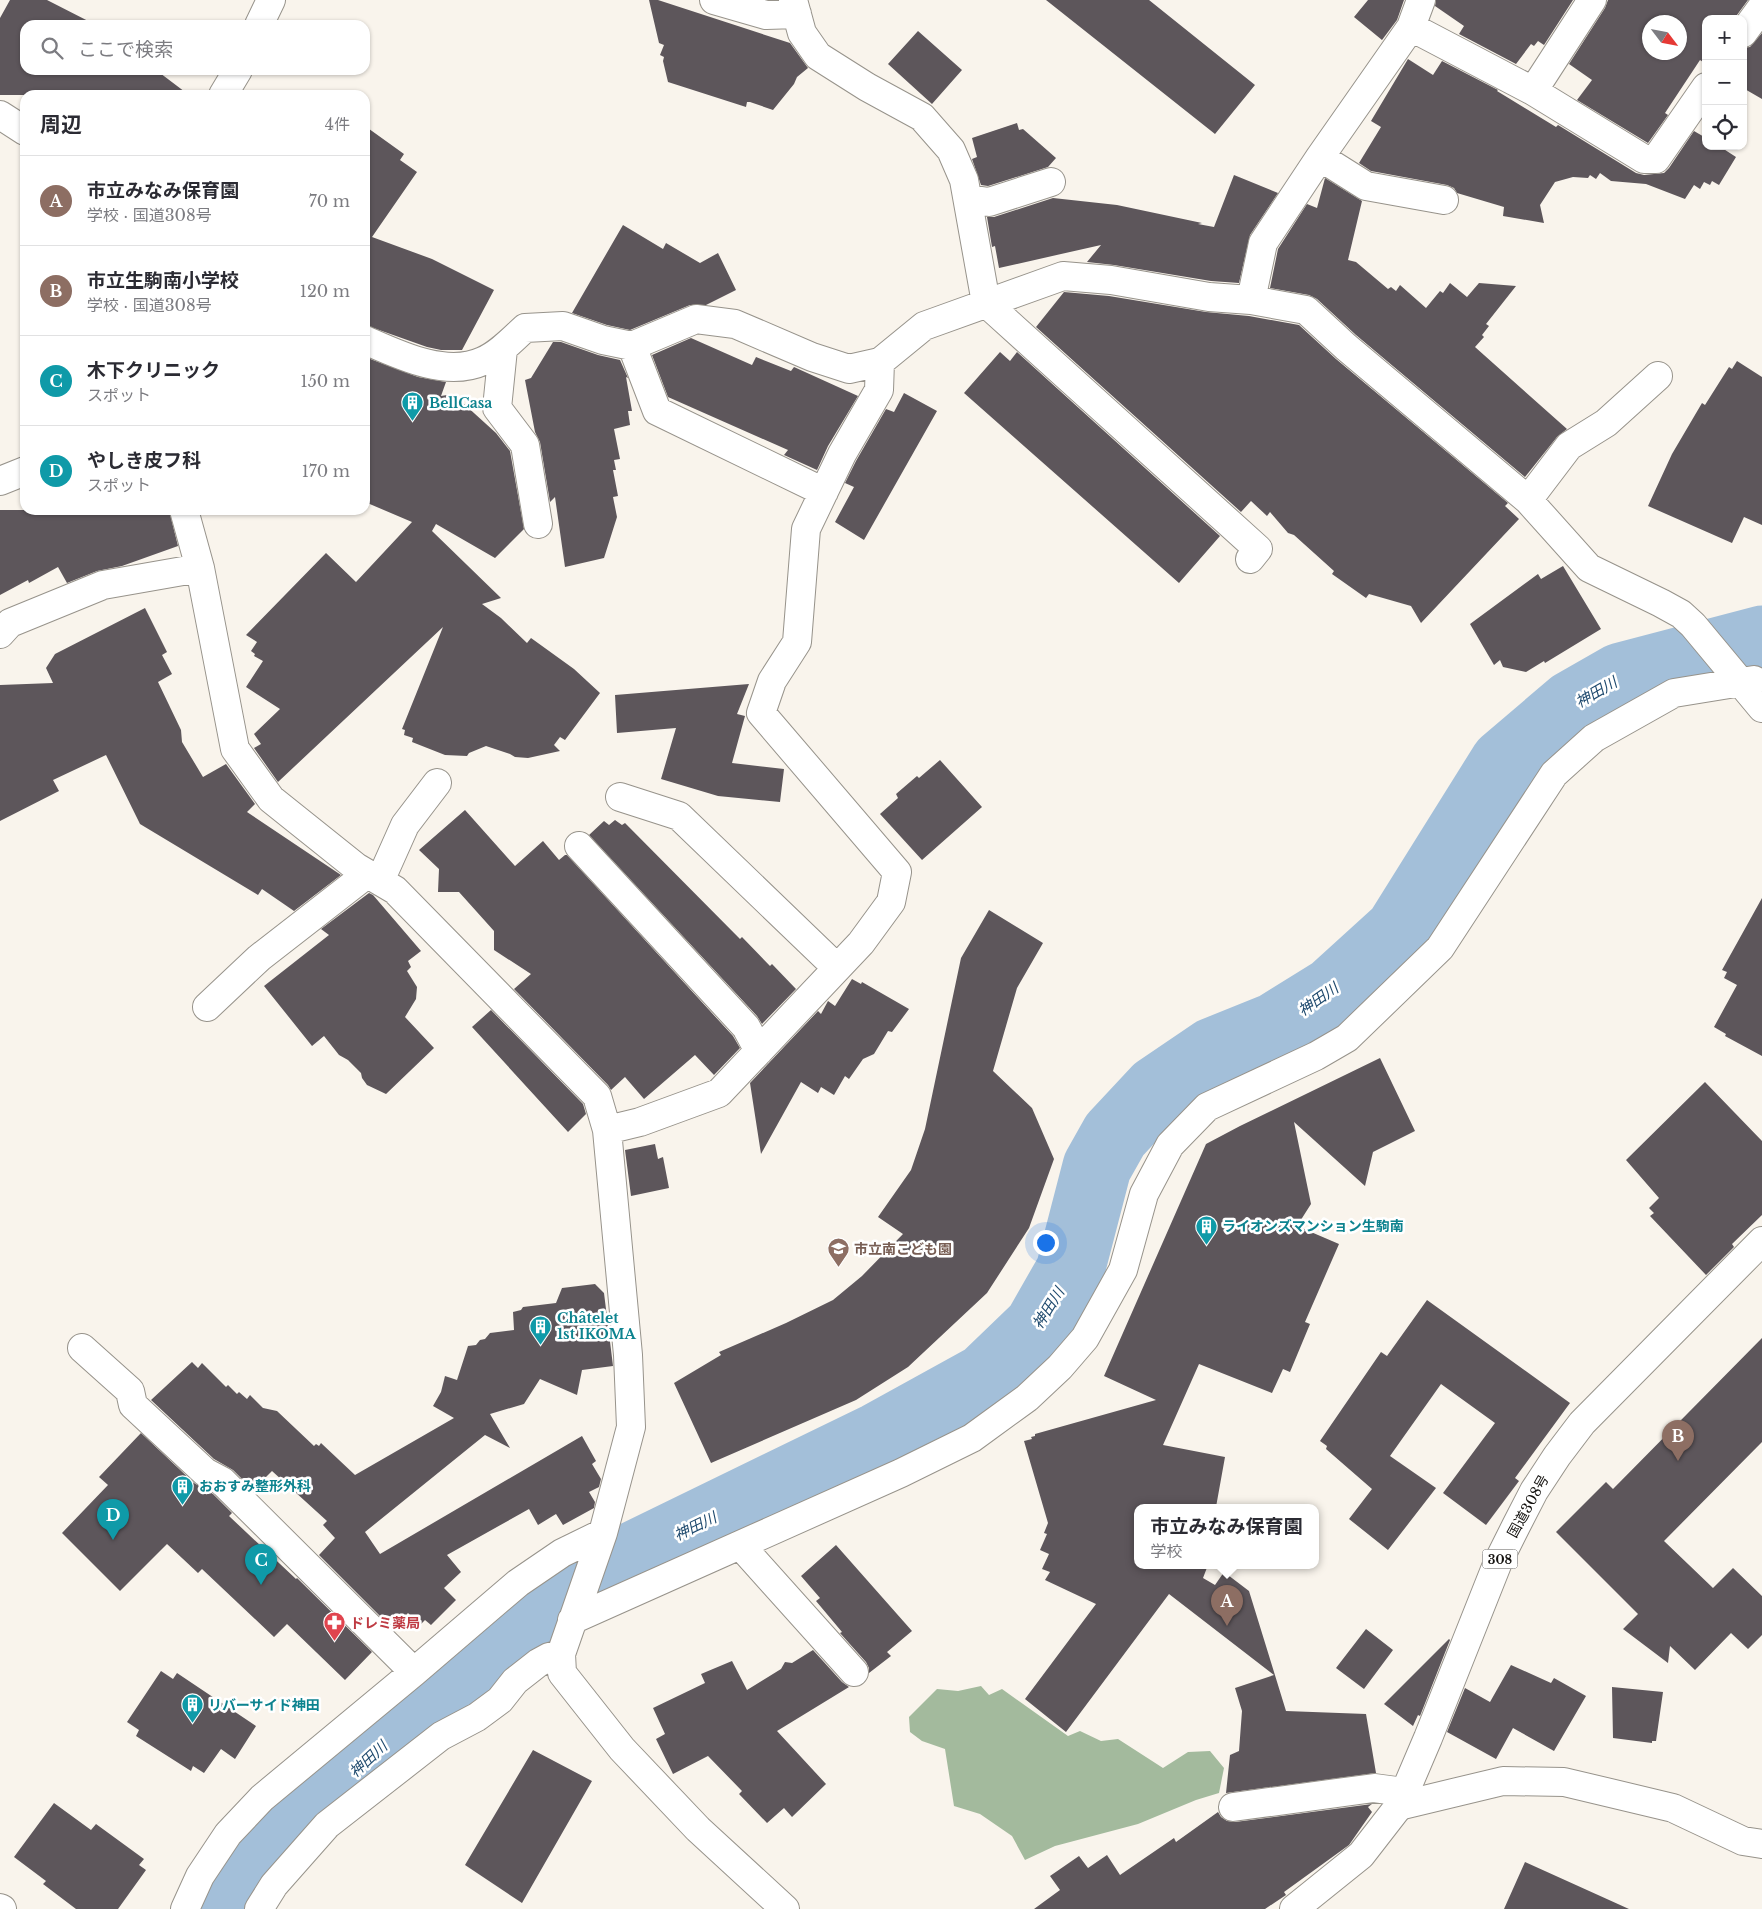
<!DOCTYPE html>
<html lang="ja">
<head>
<meta charset="utf-8">
<style>
	:root { --surface:#fff; --page:#f7f7f7; --text:#2b2b33; --muted:#7c7c81; --line:#e1e1e2; --accent:#db2777 }
	body { margin:0; font-family:"Libre Baskerville","Noto Sans JP",serif; background:var(--page); color:var(--text) }
	.controls { position:absolute; right:15px; top:15px; display:grid; overflow:hidden; border-radius:10px; box-shadow:0 1px 4px #0004 }
	.controls button { width:45px; height:45px; display:grid; place-items:center; padding:0; border:0; border-bottom:1px solid var(--line); background:var(--surface); color:var(--text); font:25px sans-serif }
	.compass { position:absolute; left:1642px; top:15px; width:45px; height:45px; border-radius:50%; background:var(--surface); box-shadow:0 1px 4px #0004; rotate:122deg }
	.you { position:absolute; left:1045px; top:1242px; width:18px; height:18px; margin:-12px; border:4px solid #fff; border-radius:50%; background:#1a73e8; box-shadow:0 0 0 8px #1a73e833 }
	.badge { display:grid; place-items:center; width:32px; height:32px; border-radius:50%; background:var(--accent); color:#fff; font-size:16px; font-weight:700 }
	.pin { position:absolute; translate:-50% -41px; filter:drop-shadow(0 1px 2px #0008) }
	.pin::after { content:''; position:absolute; top:26px; width:18px; height:15px; background:inherit; clip-path:polygon(0 0,100% 0,50% 100%) }
	.popup { position:absolute; left:1134px; top:1504px; width:185px; height:65px; box-sizing:border-box; display:grid; place-content:center; border-radius:10px; background:var(--surface); filter:drop-shadow(0 1px 4px #0005); font-size:16px; white-space:nowrap; color:var(--muted) }
	.popup b { font-size:19px; color:var(--text) }
	.popup::after { content:''; position:absolute; left:50%; top:100%; margin-left:-10px; border:10px solid transparent; border-top-color:var(--surface) }
	.list { margin:0; padding:0; list-style:none }
	h2 { display:flex; justify-content:space-between; align-items:center; height:65px; margin:0; padding:0 20px; font-size:21px }
	h2 small { font-size:16px; font-weight:400; color:var(--muted) }
	.list li { display:grid; grid-template-columns:32px 1fr auto; gap:15px; align-items:center; box-sizing:border-box; height:90px; padding:0 20px; border-top:1px solid var(--line) }
	.list b { display:block; font-size:19px; white-space:nowrap }
	.list p { margin:0; font-size:16px; white-space:nowrap; color:var(--muted) }
	.list em { font-size:16px; font-style:normal; color:var(--muted) }
	.icon { flex:none; width:28px; height:28px; fill:none; stroke:currentColor; stroke-width:2; stroke-linecap:round; stroke-linejoin:round }
	.map { position:relative; flex:none; width:1762px; height:1909px; overflow:hidden }
	.search { position:absolute; background:var(--surface); box-shadow:0 1px 4px #0004; left:20px; top:20px; width:350px; height:55px; display:flex; align-items:center; gap:12px; box-sizing:border-box; padding:0 18px; border-radius:15px; color:var(--muted); font-size:19px }
	.panel { position:absolute; background:var(--surface); box-shadow:0 1px 4px #0004; left:20px; top:90px; width:350px; height:425px; border-radius:15px }
	.map>svg:first-child { display:block }
</style>
</head>
<body>
<div class="map">
<svg width="1762" height="1909" viewBox="0 0 1762 1909">
	<rect width="100%" height="100%" fill="#f9f4ec"/>
	<path fill="#a3ba9d" d="M981,1686L989,1695L1002,1689L1068,1736L1080,1731L1101,1741L1118,1739L1163,1768L1188,1752L1210,1751L1224,1768L1219,1793L1196,1800L1138,1824L1055,1846L1025,1860L1012,1836L980,1814L954,1806L945,1749L922,1741L910,1732L909,1717L937,1689L958,1691Z"/>
	<g fill="none" stroke-linecap="round" stroke-linejoin="round">
		<path stroke="#a3bfd9" stroke-width="69" d="M229,1909L283,1837L507,1631L570,1591L578,1583L878,1437L985,1378L1038,1327L1070,1271L1097,1167L1115,1135L1157,1090L1213,1052L1275,1027L1333,991L1399,931L1504,763L1572,705L1621,677L1762,640"/>
	</g>
	<path fill="#5d565b" fill-rule="evenodd" d="M10,0H47L96,25H25V70H156L189,95H0V18Z
		M649,0H658L790,43L808,68L797,77L794,84L773,110L750,102H747L746,107L668,82L663,61L664,57L660,55L664,45L659,43Z
		M1046,0H1149L1255,85L1215,134Z
		M1368,0H1404L1397,20L1382,40L1354,17Z
		M1436,0H1573L1544,45L1538,41L1534,46L1531,44L1516,64L1459,34L1464,26L1435,6Z
		M1608,0H1748L1734,19H1706V64L1700,60L1665,113L1668,115L1648,143L1577,100L1592,80L1569,64L1605,8ZM1650,22H1680V52H1650Z
		M918,31L962,70L932,104L888,64Z
		M1762,33V99L1743,88V48L1750,47Z
		M1408,59L1433,75L1442,61L1498,90L1497,91L1556,127L1558,125L1636,173L1644,175L1664,173L1669,168L1694,131L1706,138V146H1719L1736,157L1719,185L1712,181L1710,185L1704,182L1700,189L1694,185L1685,199L1646,184L1611,181L1600,173L1596,179L1590,175L1588,178L1573,177L1555,182L1540,205L1544,223L1503,216L1504,207L1457,193L1454,188L1447,185L1371,171L1359,163L1381,127L1371,121Z
		M1017,123L1019,130L1023,129L1056,158L1048,167L988,186L981,185L972,159L977,157L972,138Z
		M365,126L404,154L400,160L417,172L372,237L432,259L494,290L462,350H441L427,347L365,325Z
		M1234,175L1278,193L1250,235L1239,283L1211,281L1114,265L1087,262L1101,245L999,268L995,246L992,247L987,217H994L1053,198L1117,205L1202,223L1198,224L1214,227Z
		M1325,178L1362,201L1348,260L1356,262L1388,289L1391,287L1396,291L1400,285L1426,308L1440,291L1443,293L1450,283L1467,297L1479,283L1516,286L1486,324L1489,326L1482,335L1484,337L1475,347L1567,429L1557,437L1525,477L1356,335L1317,299L1309,295L1270,288L1278,249L1307,204L1317,208Z
		M623,225L663,249L666,243L700,263L718,253L736,290L706,305H690L630,330L607,325L572,313Z
		M1064,292L1109,296L1206,312L1249,316L1299,325L1336,359L1508,503L1505,506L1519,519L1421,623L1411,606L1369,594L1366,598L1332,574L1334,571L1294,535L1288,533L1270,512L1267,516L1251,501L1241,512L1036,327Z
		M691,338L752,365L756,357L791,371L794,367L858,396L828,446L817,470L784,455L788,450L668,397L652,355Z
		M553,342H561L598,355L620,360L628,378L626,377L632,411H628L630,425L614,429L620,459L614,460L616,470H613L618,496L613,497L617,517L604,558L565,567L555,497L550,502L540,442L535,432L525,380L531,378Z
		M1000,352L1010,361L1017,352L1220,536L1179,583L964,393Z
		M365,357L418,377L446,382L441,396L453,394L496,433L510,451L524,529L495,558L436,524L432,531L501,598L482,604L501,618L527,643L531,638L574,669L600,693L565,740L560,737L554,745L560,751L528,758L515,757L510,754L486,746L469,753L467,756L445,755L412,742L413,738L404,735L405,730L402,729L443,627L278,782L254,748L261,744L254,734L280,709L246,687L263,661L254,656L255,654L251,651L257,642L246,635L326,553L356,582L412,522L365,502Z
		M1737,361L1762,377V525L1744,517L1732,543L1648,506L1672,454L1702,403L1705,405L1729,367L1732,369Z
		M904,393L937,411L864,540L835,522L854,487L845,483L856,461L886,409L894,412Z
		M0,510H169L178,546L122,566L97,571L67,583L58,567L29,583L28,580L0,595Z
		M1563,566L1601,629L1545,663L1544,661L1526,672L1503,667L1500,660L1494,665L1470,624L1538,574L1541,579Z
		M145,608L167,652L162,655L172,674L158,682L181,730L182,742L203,777L226,764L255,804L247,812L341,875L294,911L262,889L258,895L140,824L106,755L53,780L59,791L0,821V685L53,683L46,668L55,654Z
		M749,684L737,714L745,716L732,763L784,769L780,802L718,796L661,779L676,728L617,733L615,695Z
		M940,760L982,807L922,860L880,814L898,798L896,794L917,776L919,778Z
		M465,810L515,866L543,841L559,860L565,855H567L733,1036L740,1048L714,1075L695,1055L644,1099L625,1077L611,1090L608,1085L514,989L531,974L494,950V931L459,892H438L439,869L419,850Z
		M615,820L622,825L625,823L740,939L742,937L770,966L772,964L796,989L762,1024L757,1016L589,835L604,821L609,825Z
		M369,893L373,895L421,951L408,961L411,967L407,971L417,987L416,999L405,1017L434,1048L386,1094L367,1085L362,1078L361,1073L348,1060L339,1055L324,1036L312,1046L264,986L329,935L321,929Z
		M1762,898V1056L1725,1036L1726,1034L1714,1027L1737,985L1724,978L1727,972L1722,970Z
		M989,910L1043,943L1017,988L993,1071L1032,1108L1054,1159L1029,1228L987,1293L908,1367L856,1400L711,1463L674,1383L721,1355L719,1352L786,1323L833,1300L862,1276L903,1234L878,1217L911,1170L925,1129L961,958Z
		M852,979L861,984L862,982L909,1009L892,1032L888,1031L874,1054L863,1059L849,1079L845,1076L834,1095L821,1087L818,1093L801,1082L761,1154L750,1083L818,1011L821,1014L828,1001L835,1006Z
		M491,1010L583,1104L586,1114L568,1132L472,1027Z
		M1380,1058L1415,1131L1373,1152L1365,1186L1294,1122L1311,1204L1297,1226L1339,1244L1305,1322L1310,1324L1290,1372L1283,1369L1272,1393L1199,1364L1163,1445L1225,1457L1216,1507H1138V1565H1208L1203,1578L1215,1585L1224,1572L1249,1591L1286,1711L1366,1714L1376,1773L1226,1793L1230,1755L1239,1751L1242,1711L1235,1688L1274,1675L1169,1594L1066,1732L1025,1699L1096,1604L1045,1580L1050,1572L1042,1569L1049,1554L1040,1550L1047,1534L1044,1533L1048,1523L1024,1441L1032,1439L1031,1437L1035,1436V1434L1156,1400L1104,1376L1206,1144L1240,1126Z
		M1705,1082L1762,1141V1215L1732,1244L1734,1247L1706,1275L1650,1216L1654,1213L1649,1208L1659,1198L1626,1160Z
		M655,1144L658,1159L663,1157L669,1188L631,1196L625,1150Z
		M595,1284L604,1293L613,1366L582,1370L577,1395L540,1379L524,1404L490,1414L510,1448L485,1435L365,1532L380,1554L582,1436L596,1461L592,1464L601,1479L599,1487L589,1492L595,1502L594,1508L563,1525L556,1514L538,1525L529,1509L447,1555L461,1572L444,1588L456,1600L431,1625L425,1620L420,1625L408,1613L393,1629L319,1555L335,1538L323,1525L327,1521L272,1471L253,1490L233,1470L214,1459L151,1400L192,1362L198,1368L202,1363L226,1387L228,1385L237,1394L239,1392L247,1399L250,1395L263,1408L277,1411L314,1446L316,1444L319,1446L321,1443L355,1475L454,1418L433,1406L441,1392L445,1376L457,1380L468,1346L476,1345L480,1340L485,1339L490,1333L514,1330L513,1312L521,1310L523,1307L556,1303L562,1288Z
		M1427,1300L1570,1403L1515,1478L1519,1481L1486,1525L1443,1493L1495,1423L1441,1384L1390,1456L1436,1488L1388,1550L1349,1519L1372,1489L1326,1449L1327,1446L1320,1441L1381,1352L1387,1356Z
		M1762,1338V1442L1664,1541L1713,1588L1733,1568L1762,1596V1635L1748,1649L1731,1633L1695,1670L1670,1646L1668,1663L1623,1629L1638,1614L1556,1532L1606,1482L1613,1489Z
		M141,1433L194,1483L213,1494L232,1513L229,1516L296,1579L297,1578L372,1652L345,1680L287,1624L274,1637L202,1569L198,1573L167,1544L120,1591L62,1533L108,1485L99,1477Z
		M836,1545L912,1631L887,1652L891,1656L869,1673V1668L866,1662L840,1633L842,1632L816,1601L820,1598L801,1576Z
		M1366,1629L1393,1650L1364,1689L1336,1668Z
		M1449,1639L1450,1640L1420,1716L1418,1715L1413,1726L1384,1704Z
		M813,1650L842,1682L849,1687L777,1731L826,1784L792,1817L784,1808L767,1823L739,1794L742,1791L708,1756L673,1774L656,1739L665,1734L653,1708L705,1683L701,1674L732,1661L747,1690L781,1669L785,1662L792,1663Z
		M1511,1665L1551,1683L1554,1678L1586,1696L1554,1751L1513,1728L1496,1759L1447,1732L1465,1688L1490,1702Z
		M161,1671L173,1679L177,1673L256,1726L235,1759L221,1749L204,1773L193,1766L191,1771L136,1736L139,1730L127,1722Z
		M1612,1687L1663,1692L1656,1741H1652V1743L1613,1738Z
		M533,1750L592,1781L522,1903L465,1865Z
		M54,1803L91,1830L96,1824L144,1859L139,1865L146,1870L118,1909H76L43,1884L46,1881L14,1857Z
		M1372,1804L1368,1807L1372,1812L1349,1845L1284,1892L1286,1895L1265,1909H1034L1060,1890L1050,1876L1079,1856L1088,1868L1107,1855L1120,1875L1174,1838L1176,1842L1218,1812L1221,1817L1227,1821L1235,1822Z
		M1525,1862L1629,1909H1504Z"/>
	<g fill="none" stroke-linecap="round" stroke-linejoin="round">
		<defs>
			<path id="minor" d="M714,0L766,15L797,14
				M793,0L802,33L818,56L867,87L922,117L951,150L964,180L986,303L1258,549L1250,559
				M259,25L271,0
				M1411,27L1421,0
				M1743,33L1762,7
				M1533,91L1592,0
				M223,95L238,70
				M0,115L25,131
				M1320,157L1366,186L1444,200
				M968,199L989,202L1051,182
				M1251,300L1263,243L1320,157L1411,27L1533,91L1644,159H1656L1706,87
				M365,340C399,355 446,378 483,361C499,354 512,340 525,328L563,326L603,340L632,346L696,319L735,324L812,357L849,369L880,362L924,326L1063,276L1111,280L1209,297L1251,300L1306,310L1346,347L1528,500L1589,568L1661,603L1681,614L1693,625L1762,708
				M632,346L657,411L824,492
				M503,349L497,408L525,445L538,524
				M0,481L25,471
				M1528,500L1569,446L1606,423L1658,376
				M184,510L200,568L235,749L271,799L356,867L395,890L597,1096L607,1130L628,1355L631,1427L603,1533L562,1553L518,1583L414,1672L262,1798L228,1834L200,1876L185,1909
				M0,634L10,623L103,585L200,568
				M620,797L679,816L837,968
				M579,846L746,1027L759,1051
				M380,881L405,825L437,783
				M207,1007L259,958L367,874
				M607,1130L640,1122L719,1093L861,943L891,902L897,872L761,713L772,681L797,642L806,529L842,454L879,390L880,362
				M82,1348L130,1391L133,1405L205,1472L222,1481L414,1672
				M603,1533L561,1654L562,1673L622,1749L698,1829L785,1909
				M740,1545L854,1672
				M572,1620L901,1473L972,1438L1027,1398L1060,1367L1085,1338L1123,1270L1144,1194L1170,1145L1207,1107L1316,1056L1347,1038L1440,948L1554,774L1594,738L1674,693L1754,680
				M1399,1806L1503,1781L1564,1782L1673,1808L1743,1841L1762,1844
				M1233,1807L1374,1788L1404,1792
				M259,1909L274,1885L327,1825L441,1736L477,1717L500,1700L515,1681L538,1663L549,1657L561,1654"/>
			<path id="highway" d="M0,1908L2,1909
				M1294,1909L1361,1855L1399,1806L1428,1738L1498,1562L1516,1526L1534,1491L1557,1456L1582,1423L1762,1241"/>
		</defs>
		<use href="#minor" stroke="#97938b" stroke-width="30"/>
		<use href="#highway" stroke="#97938b" stroke-width="30"/>
		<use href="#minor" stroke="#fff" stroke-width="28"/>
		<use href="#highway" stroke="#fff" stroke-width="28"/>
	</g>
	<defs>
		<symbol id="building-pin" viewBox="-11 -11 22 30"><path d="M0 17L-7.5 6A9.5 9.5 0 1 1 7.5 6Z" fill="#0f9aa8" stroke="#fff"/><path d="M-4-6H4V6H1V3H-1V6H-4ZM-2.5-4.3h1.7v1.8h-1.7ZM.8-4.3h1.7v1.8H.8ZM-2.5-1h1.7V.8h-1.7ZM.8-1h1.7V.8H.8Z" fill="#fff"/></symbol>
		<symbol id="school-pin" viewBox="-11 -11 22 30"><path d="M0 17L-7.5 6A9.5 9.5 0 1 1 7.5 6Z" fill="#8d6e63" stroke="#fff"/><path d="M0-5L7-2L0 1L-7-2ZM-4 1L0 2.5L4 1V4Q0 6-4 4Z" fill="#fff"/></symbol>
		<symbol id="pharmacy-pin" viewBox="-11 -11 22 30"><path d="M0 17L-7.5 6A9.5 9.5 0 1 1 7.5 6Z" fill="#e0444e" stroke="#fff"/><path d="M-2-6h4v4h4v4h-4v4h-4v-4h-4v-4h4Z" fill="#fff"/></symbol>
	</defs>
	<g fill-rule="evenodd">
		<use href="#building-pin" x="400" y="390" width="25" height="34"/>
		<use href="#building-pin" x="1194" y="1214" width="25" height="34"/>
		<use href="#school-pin" x="826" y="1236" width="25" height="34"/>
		<use href="#building-pin" x="528" y="1314" width="25" height="34"/>
		<use href="#building-pin" x="170" y="1474" width="25" height="34"/>
		<use href="#pharmacy-pin" x="322" y="1610" width="25" height="34"/>
		<use href="#building-pin" x="180" y="1692" width="25" height="34"/>
	</g>
	<g text-anchor="middle" dominant-baseline="central" stroke-width="5" stroke-linejoin="round" paint-order="stroke">
		<rect fill="#fff" stroke="#5a5957" stroke-width="1" x="1482.5" y="1549.5" width="35" height="19" rx="4"/>
		<g font-size="12" font-weight="bold" fill="#14120f">
			<text x="1500" y="1559">308</text>
		</g>
		<g font-size="14" font-weight="bold" fill="#0d838f" stroke="#fff" text-anchor="start">
			<text x="429" y="403">BellCasa</text>
			<text x="1222" y="1226">ライオンズマンション生駒南</text>
			<text x="557" y="1318">Châtelet<tspan x="557" dy="16">1st IKOMA</tspan></text>
			<text x="199" y="1486">おおすみ整形外科</text>
			<text x="208" y="1705">リバーサイド神田</text>
		</g>
		<g font-size="14" font-weight="bold" fill="#785e54" stroke="#fff" text-anchor="start">
			<text x="854" y="1249">市立南こども園</text>
		</g>
		<g font-size="14" fill="#14120f" stroke="#fff">
			<text transform="translate(1528 1506) rotate(-61)">国道308号</text>
		</g>
		<g font-size="14" font-weight="bold" fill="#be3a42" stroke="#fff" text-anchor="start">
			<text x="350" y="1623">ドレミ薬局</text>
		</g>
		<g font-size="15" font-style="italic" fill="#1f4a6e" stroke="#fff">
			<text transform="translate(1596 692) rotate(-30)">神田川</text>
			<text transform="translate(1318 999) rotate(-35)">神田川</text>
			<text transform="translate(1048 1308) rotate(-58)">神田川</text>
			<text transform="translate(695 1526) rotate(-26)">神田川</text>
			<text transform="translate(368 1759) rotate(-43)">神田川</text>
		</g>
	</g>
</svg>
<div class="controls">
<button>+</button>
<button>−</button>
<button><svg class="icon" aria-label="locate" viewBox="0 0 24 24"><circle cx="12" cy="12" r="6"/><path d="M12 2v4M12 18v4M2 12h4M18 12h4"/></svg></button>
</div>
<svg class="compass" viewBox="-18 -18 36 36"><path d="M0-13l5 13h-10z" fill="#e53935"/><path d="M0 13l5-13h-10z" fill="#7c7c81"/></svg>
<div class="you"></div>
<div class="pin badge" style="left:1227px;top:1626px;background:#8d6e63">A</div>
<div class="popup"><b>市立みなみ保育園</b>学校</div>
<div class="pin badge" style="left:1678px;top:1461px;background:#8d6e63">B</div>
<div class="pin badge" style="left:261px;top:1585px;background:#0f9aa8">C</div>
<div class="pin badge" style="left:113px;top:1540px;background:#0f9aa8">D</div>
<div class="search"><svg class="icon" aria-label="search" viewBox="0 0 24 24"><circle cx="10" cy="10" r="6"/><path d="M15 15l6 6"/></svg>ここで検索</div>
<section class="panel">
<h2>周辺<small>4件</small></h2>
<ul class="list">
<li><span class="badge" style="background:#8d6e63">A</span><div><b>市立みなみ保育園</b><p>学校 · 国道308号</p></div><em>70 m</em></li>
<li><span class="badge" style="background:#8d6e63">B</span><div><b>市立生駒南小学校</b><p>学校 · 国道308号</p></div><em>120 m</em></li>
<li><span class="badge" style="background:#0f9aa8">C</span><div><b>木下クリニック</b><p>スポット</p></div><em>150 m</em></li>
<li><span class="badge" style="background:#0f9aa8">D</span><div><b>やしき皮フ科</b><p>スポット</p></div><em>170 m</em></li>
</ul>
</section>
</div>
</body>
</html>
